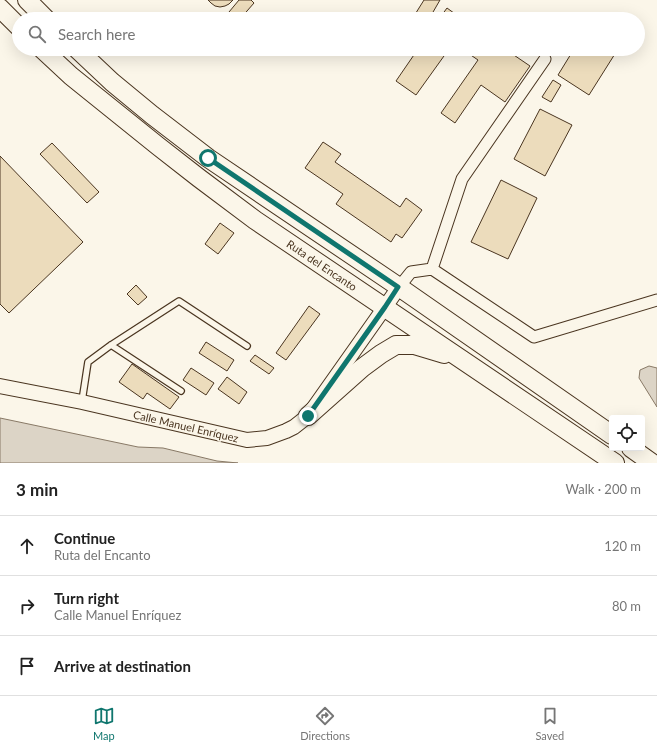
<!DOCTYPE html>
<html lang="en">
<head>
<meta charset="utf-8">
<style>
	:root { --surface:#fff; --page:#f6f6f6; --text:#222; --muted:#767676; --line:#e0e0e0; --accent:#0f766e }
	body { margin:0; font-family:Lato,sans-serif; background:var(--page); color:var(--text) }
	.controls { position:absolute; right:12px; bottom:12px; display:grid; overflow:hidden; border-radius:4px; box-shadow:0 4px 16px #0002 }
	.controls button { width:36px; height:36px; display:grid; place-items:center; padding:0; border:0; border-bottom:1px solid var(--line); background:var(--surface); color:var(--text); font:20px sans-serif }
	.stop { position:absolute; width:12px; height:12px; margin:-9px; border:3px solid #0f766e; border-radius:50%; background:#fff }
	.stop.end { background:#0f766e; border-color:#fff; box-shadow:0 1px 4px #0008 }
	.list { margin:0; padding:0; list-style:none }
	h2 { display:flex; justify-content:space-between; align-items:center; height:52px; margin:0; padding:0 16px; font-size:17px }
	h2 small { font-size:13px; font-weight:400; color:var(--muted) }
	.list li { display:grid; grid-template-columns:26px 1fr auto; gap:12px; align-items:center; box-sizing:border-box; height:60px; padding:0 16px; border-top:1px solid var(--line) }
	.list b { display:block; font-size:15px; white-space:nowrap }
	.list p { margin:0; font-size:13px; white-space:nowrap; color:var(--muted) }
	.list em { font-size:13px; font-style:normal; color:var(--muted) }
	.icon { flex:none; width:22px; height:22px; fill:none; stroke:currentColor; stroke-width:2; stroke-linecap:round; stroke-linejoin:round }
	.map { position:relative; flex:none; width:657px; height:463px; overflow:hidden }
	.search { position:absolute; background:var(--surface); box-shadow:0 4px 16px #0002; left:12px; right:12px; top:12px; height:44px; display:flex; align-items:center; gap:10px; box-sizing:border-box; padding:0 14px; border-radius:22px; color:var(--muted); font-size:15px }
	.sheet { height:232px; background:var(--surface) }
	nav { display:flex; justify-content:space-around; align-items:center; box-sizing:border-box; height:56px; border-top:1px solid var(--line); background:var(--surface); font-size:11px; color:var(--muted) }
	nav a { display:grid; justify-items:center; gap:2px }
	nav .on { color:var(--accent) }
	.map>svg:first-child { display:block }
</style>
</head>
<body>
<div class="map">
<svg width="657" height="463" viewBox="0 0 657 463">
	<rect width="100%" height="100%" fill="#fbf6e9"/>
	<path fill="#dcd4c6" stroke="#887966" d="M649,366L657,368V407L639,378L640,370Z
		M0,418L138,447L163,448L217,461L238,463H0Z"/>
	<path fill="#ecdcbc" stroke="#4a3520" d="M208,0H233L229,4L225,6L220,7L215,6L211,3Z
		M239,0H251L254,3L240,19H238L234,15L231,19H225L224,18Z
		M424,0H440L429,19H418L414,16Z
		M447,8L462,19H439Z
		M418,49H449L416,95L396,81Z
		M462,49H505L530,66L505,102L481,85L455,123L441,113L478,60Z
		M574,49H618L589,95L558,75Z
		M553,80L561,85L551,102L542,97Z
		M540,109L572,125L545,176L514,159Z
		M323,142L341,154L335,162L400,207L406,198L422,210L402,238L396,234L391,242L336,204L343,194L305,168Z
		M52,143L99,192L87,203L40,154Z
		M0,156L83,242L9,313L0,304Z
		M501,180L537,198L508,259L471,242Z
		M220,223L234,233L218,254L205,244Z
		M136,285L147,297L138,305L127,294Z
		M309,306L320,314L286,360L276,353Z
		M206,342L234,360L227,371L199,353Z
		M255,355L274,368L269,374L250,361Z
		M132,364L179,397L170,409L147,393L143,399L119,382Z
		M191,368L214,383L206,395L183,380Z
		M227,377L247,392L239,404L218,389Z"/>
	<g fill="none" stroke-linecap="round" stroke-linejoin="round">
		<defs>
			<path id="service" d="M111,345L181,391
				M82,401L88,362L111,345L179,301L247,346"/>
			<path id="minor" d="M432,269L462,179L545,59
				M399,287L411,272L432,269L534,337L657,300"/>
			<path id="tertiary" d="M0,386L82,402L247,440L267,438L286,431L294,427L308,416L385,307L399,287"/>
			<path id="primary" d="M27,0L46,19
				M0,8L19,27
				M42,49L71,76L158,146L199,178L255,220L615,463
				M77,49L112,82L152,115L208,158L399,287L612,435
				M308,416L362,368L381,354L396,345H414L444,354
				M631,448L652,463"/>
		</defs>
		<use href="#service" stroke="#4a3520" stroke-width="8"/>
		<use href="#minor" stroke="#4a3520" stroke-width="13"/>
		<use href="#tertiary" stroke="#4a3520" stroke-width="16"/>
		<use href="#primary" stroke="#4a3520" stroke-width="20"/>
		<use href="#service" stroke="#fbf6e9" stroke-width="5.5"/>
		<use href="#minor" stroke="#fbf6e9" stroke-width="11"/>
		<use href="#tertiary" stroke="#fbf6e9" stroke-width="14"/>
		<use href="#primary" stroke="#fbf6e9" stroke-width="18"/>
	</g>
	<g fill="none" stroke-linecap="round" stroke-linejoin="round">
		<path stroke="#0f766e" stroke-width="5" d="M208,158L398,287L385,307L308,416"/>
	</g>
	<g text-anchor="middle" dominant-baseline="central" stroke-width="3" stroke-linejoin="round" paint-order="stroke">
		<g font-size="11" fill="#4a3520" stroke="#fbf6e9">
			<text transform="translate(322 265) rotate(34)">Ruta del Encanto</text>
			<text transform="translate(186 426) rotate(13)">Calle Manuel Enríquez</text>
		</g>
	</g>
</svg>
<div class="controls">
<button><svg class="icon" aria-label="locate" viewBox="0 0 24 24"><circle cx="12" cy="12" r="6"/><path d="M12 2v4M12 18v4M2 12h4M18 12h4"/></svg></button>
</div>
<div class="stop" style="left:208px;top:158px"></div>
<div class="stop end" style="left:308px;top:416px"></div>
<div class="search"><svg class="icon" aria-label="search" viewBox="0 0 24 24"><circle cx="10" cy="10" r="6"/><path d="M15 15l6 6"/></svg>Search here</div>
</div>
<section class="sheet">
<h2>3 min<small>Walk · 200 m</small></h2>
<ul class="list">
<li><svg class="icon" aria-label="ahead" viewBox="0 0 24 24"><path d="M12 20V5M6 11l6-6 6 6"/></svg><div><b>Continue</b><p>Ruta del Encanto</p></div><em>120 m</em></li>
<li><svg class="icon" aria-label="right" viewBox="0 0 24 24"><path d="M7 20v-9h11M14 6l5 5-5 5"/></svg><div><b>Turn right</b><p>Calle Manuel Enríquez</p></div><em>80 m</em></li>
<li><svg class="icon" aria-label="arrive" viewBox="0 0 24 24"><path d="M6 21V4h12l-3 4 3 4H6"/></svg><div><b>Arrive at destination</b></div></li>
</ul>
</section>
<nav>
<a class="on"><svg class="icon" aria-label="map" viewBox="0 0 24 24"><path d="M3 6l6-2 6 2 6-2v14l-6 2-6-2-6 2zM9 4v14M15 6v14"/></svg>Map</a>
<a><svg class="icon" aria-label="directions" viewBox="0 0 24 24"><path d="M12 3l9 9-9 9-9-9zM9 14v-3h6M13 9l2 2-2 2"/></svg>Directions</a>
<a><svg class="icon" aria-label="saved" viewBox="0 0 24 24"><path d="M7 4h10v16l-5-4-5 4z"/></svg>Saved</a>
</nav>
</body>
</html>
